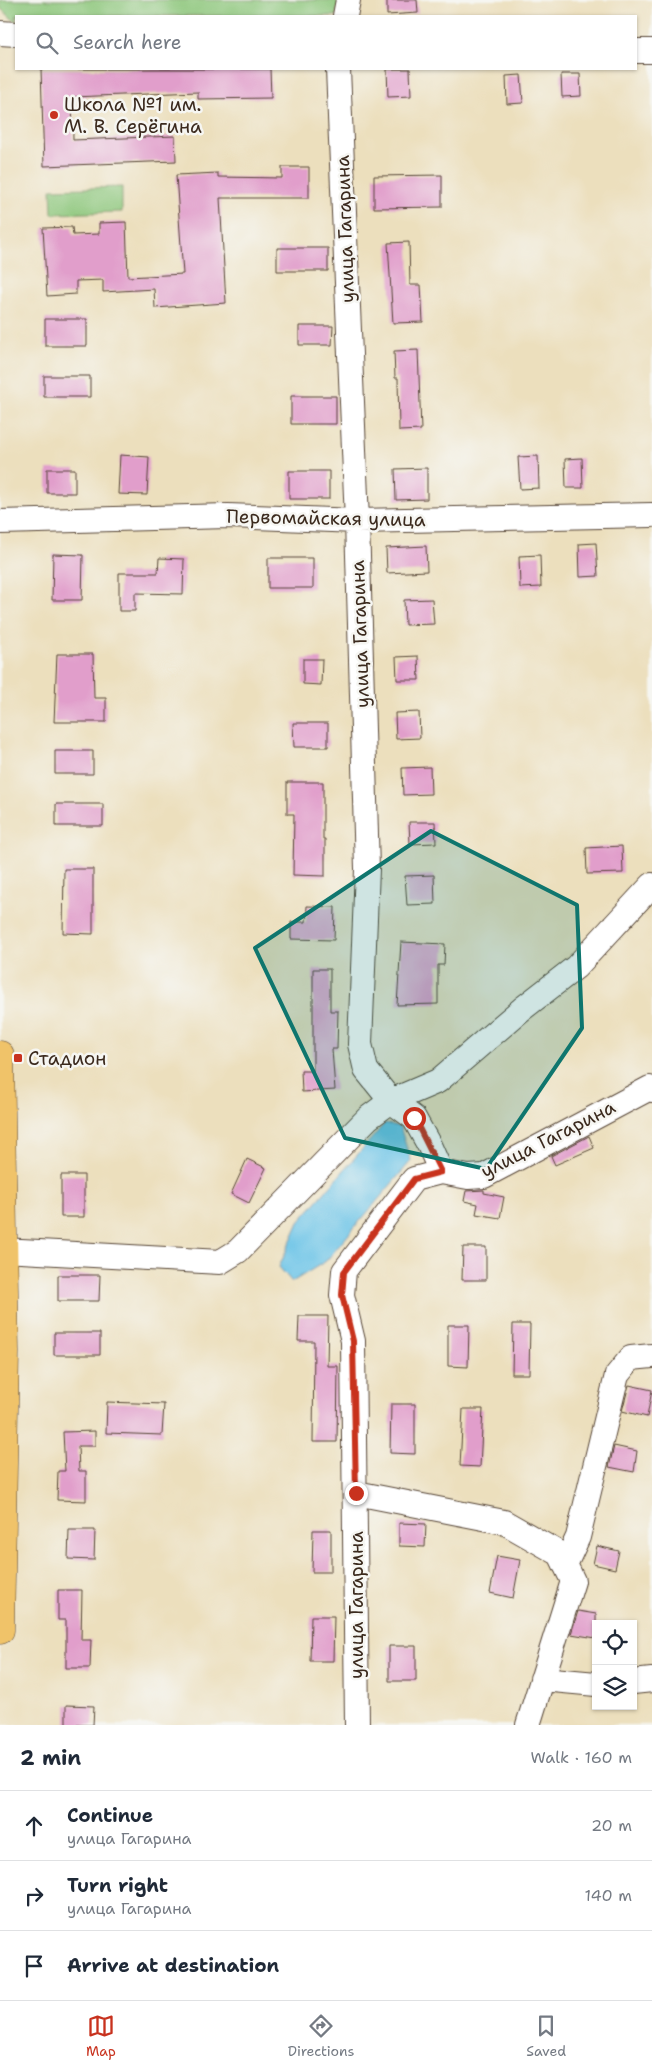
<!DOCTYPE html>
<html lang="en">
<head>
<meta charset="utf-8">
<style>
	:root { --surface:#fff; --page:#f2f2f3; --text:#1f2937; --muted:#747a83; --line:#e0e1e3; --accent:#c8321e }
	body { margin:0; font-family:"Shantell Sans",sans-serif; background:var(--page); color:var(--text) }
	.controls { position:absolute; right:15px; bottom:15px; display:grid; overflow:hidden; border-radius:0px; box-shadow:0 1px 4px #0004 }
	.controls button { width:45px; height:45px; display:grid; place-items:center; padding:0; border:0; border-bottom:1px solid var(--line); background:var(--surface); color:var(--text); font:25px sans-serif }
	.stop { position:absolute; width:15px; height:15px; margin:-11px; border:4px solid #c8321e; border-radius:50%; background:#fff }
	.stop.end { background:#c8321e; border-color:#fff; box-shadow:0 1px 5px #0008 }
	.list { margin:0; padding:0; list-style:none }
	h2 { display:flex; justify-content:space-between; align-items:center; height:65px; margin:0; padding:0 20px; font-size:21px }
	h2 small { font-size:16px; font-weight:400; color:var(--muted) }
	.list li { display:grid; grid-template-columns:32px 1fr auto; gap:15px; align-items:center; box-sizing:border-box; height:70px; padding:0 20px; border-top:1px solid var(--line) }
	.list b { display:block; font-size:19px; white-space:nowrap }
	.list p { margin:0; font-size:16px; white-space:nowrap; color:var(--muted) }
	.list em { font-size:16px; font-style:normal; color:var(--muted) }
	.icon { flex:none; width:28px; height:28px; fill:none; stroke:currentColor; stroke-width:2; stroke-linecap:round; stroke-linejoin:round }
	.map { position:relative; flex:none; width:652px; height:1725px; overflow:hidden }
	.search { position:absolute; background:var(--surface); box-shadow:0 1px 4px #0004; left:15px; right:15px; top:15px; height:55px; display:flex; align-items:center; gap:12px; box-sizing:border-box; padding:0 18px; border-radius:0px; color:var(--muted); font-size:19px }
	.sheet { height:275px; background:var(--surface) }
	nav { display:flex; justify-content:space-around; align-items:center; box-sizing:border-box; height:70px; border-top:1px solid var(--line); background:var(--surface); font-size:14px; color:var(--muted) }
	nav a { display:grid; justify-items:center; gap:2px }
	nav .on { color:var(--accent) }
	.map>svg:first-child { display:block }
</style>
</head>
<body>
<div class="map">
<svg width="652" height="1725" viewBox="0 0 652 1725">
	<rect width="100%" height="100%" fill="#f6f6f2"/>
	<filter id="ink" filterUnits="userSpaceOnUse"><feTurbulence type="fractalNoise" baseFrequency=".02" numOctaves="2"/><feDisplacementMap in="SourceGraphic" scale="10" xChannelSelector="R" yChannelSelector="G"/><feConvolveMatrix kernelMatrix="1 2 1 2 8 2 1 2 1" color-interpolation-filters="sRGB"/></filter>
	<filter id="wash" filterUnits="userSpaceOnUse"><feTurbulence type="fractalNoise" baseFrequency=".0096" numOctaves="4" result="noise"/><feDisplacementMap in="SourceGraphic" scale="20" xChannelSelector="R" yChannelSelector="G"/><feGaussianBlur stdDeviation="1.12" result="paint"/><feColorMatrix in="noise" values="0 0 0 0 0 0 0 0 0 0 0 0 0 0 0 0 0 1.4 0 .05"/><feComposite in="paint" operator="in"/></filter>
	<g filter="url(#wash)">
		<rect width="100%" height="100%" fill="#ecdfbd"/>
		<path fill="#8cc67a" stroke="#64784c" d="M0,0H339L336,16H16V22L0,8Z
			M122,187V212L52,214L51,189Z"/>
		<path fill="#69c3e7" stroke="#527682" d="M385,1123L400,1127L411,1161L326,1261L292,1282L279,1267L299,1222Z"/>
		<g id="blocks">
			<path fill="#e19ecb" d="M387,0H417L418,13L387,15Z
				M41,69H270L271,98L198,99V92L72,97L73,140L175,136L176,161L44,166Z
				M387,69H410L411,96L388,97Z
				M561,74H580L581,96L562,97Z
				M521,75L523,103L507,104L506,76Z
				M282,167H309V198H220L226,303L155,308L154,289L103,292V280L76,281V294L47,296L43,228L72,227L73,235L99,234V223L126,222L128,277L183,274L176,175L218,173V177L282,178Z
				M442,175V207L374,208V176Z
				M409,242L410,285H421L423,322L393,323L388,243Z
				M277,248H328V271H277Z
				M45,319H87V346H45Z
				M299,326H333L332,345H299Z
				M418,350L421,430L399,431L398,378H395L394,351Z
				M44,376H90V397H44Z
				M291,396H336V424H291Z
				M120,455L149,457L147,495L118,494Z
				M538,456L539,488L520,489L518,457Z
				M582,458L583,488H566L565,459Z
				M427,468V499L396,500L395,469Z
				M47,469H75V493H47Z
				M289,471H329V499H289Z
				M596,543L598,576L580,577L579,544Z
				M426,546L427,571L387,573L386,548Z
				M53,554L83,555L82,600H52Z
				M540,555L541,587L520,588L519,556Z
				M159,558L184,559L183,594L135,593V611H119V573H158Z
				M268,558H313V588H268Z
				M432,599L434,624L405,625L404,600Z
				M57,654H93L94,698H106V722H54Z
				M418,656L419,680H397L396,657Z
				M303,659H322L321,685L303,684Z
				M419,712L420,738L396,739L395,713Z
				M293,723H328V747H294Z
				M55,751H93V774H55Z
				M430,767L431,794L403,795L402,768Z
				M287,782H323V839H325V876L293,875L294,814H287Z
				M56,804H103V826H56Z
				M409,822H435L436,843L410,844Z
				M622,846L623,873L587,874L586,848Z
				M64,869H93V934L63,933Z
				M434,875L435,904L407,905L405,876Z
				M307,906L335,907L334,940L291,939V922H306Z
				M401,942L445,944L444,965H438V1004L397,1005Z
				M313,969H330V1011H338L337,1049H332L335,1090L302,1092L301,1071H313Z
				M589,1136L594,1148L555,1165L551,1156Z
				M247,1159L266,1168L249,1203L231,1194Z
				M61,1175H84V1217H61Z
				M484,1190V1193L504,1197L500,1218L476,1214L478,1204L464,1201L466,1191Z
				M463,1247H486V1280H462Z
				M58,1275H100L99,1301H58Z
				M299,1316H328L327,1366H338L337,1442H313L314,1341H298Z
				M513,1324H530L529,1374H512Z
				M448,1325H469L468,1367L448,1366Z
				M54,1333H100V1355H54Z
				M629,1385L652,1390L647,1417L622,1411Z
				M107,1402L164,1404L162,1435L106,1433Z
				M391,1404H415V1454L390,1453Z
				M463,1409H483L480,1467L460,1466Z
				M95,1431V1446H78L79,1471H86V1501L57,1500L58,1471H65L63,1432Z
				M614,1446L637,1451L634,1472L609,1467Z
				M399,1523L426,1524L425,1547L399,1546Z
				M69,1530H95L94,1560L68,1559Z
				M313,1530H331V1572H312Z
				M597,1546L619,1551L615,1569L593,1564Z
				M497,1556L520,1560L513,1598L490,1593Z
				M58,1590H82L81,1640H91L90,1668H66V1620H58Z
				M578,1611L596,1614V1638L571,1634Z
				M311,1616H334L333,1661H310Z
				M389,1646H416V1681H389Z
				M66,1705L94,1706L93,1725H66Z"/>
		</g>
	</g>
	<g filter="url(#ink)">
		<use href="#blocks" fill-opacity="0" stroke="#564536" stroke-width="1"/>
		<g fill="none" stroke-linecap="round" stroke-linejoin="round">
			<defs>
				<path id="minor" d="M345,16L348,0
					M0,33L16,34
					M636,51H652
					M338,69L357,521L367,869L360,1044L366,1070L391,1101L414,1118L429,1145L441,1172L414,1179L344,1271L342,1295L353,1341L357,1725
					M0,522L228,516L357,521L652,515
					M441,1172L468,1177L484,1176L650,1088L652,1090
					M3,1250L220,1262L238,1251L368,1118L391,1101L438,1081L522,1009L576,967L652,885
					M356,1493L504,1522L560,1554L573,1581L528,1725
					M565,1565L578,1537L617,1375L631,1358L652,1356
					M542,1679L596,1684
					M633,1682L652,1680"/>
				<path id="major" d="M0,1055L5,1352L0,1630"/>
			</defs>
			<use href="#minor" stroke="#564536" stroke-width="26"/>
			<use href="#major" stroke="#564536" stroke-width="29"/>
			<use href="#minor" stroke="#fff" stroke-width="24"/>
			<use href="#major" stroke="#f0c369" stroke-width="28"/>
		</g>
	</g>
	<g fill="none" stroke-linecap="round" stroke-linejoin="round" filter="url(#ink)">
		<path stroke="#c8321e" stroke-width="6" d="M356,1493L353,1341L342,1295L344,1272L414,1179L441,1172L414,1118"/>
	</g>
	<path fill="#0f766e" fill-opacity="0.2" stroke="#0f766e" stroke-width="4" stroke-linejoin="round" d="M431,831L577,905L582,1028L486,1169L345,1138L255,948Z"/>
	<g fill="#c8321e" stroke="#f6f6f2" stroke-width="2">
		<circle cx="54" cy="115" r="5"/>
		<rect x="13" y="1053" width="10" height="10" rx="2.5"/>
	</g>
	<g text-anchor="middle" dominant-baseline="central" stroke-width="5" stroke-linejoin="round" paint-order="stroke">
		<g font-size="19" fill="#3b2a1e" stroke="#f6f6f2" text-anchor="start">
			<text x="64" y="104">Школа №1 им.<tspan x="64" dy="22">М. В. Серёгина</tspan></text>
			<text x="28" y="1058">Стадион</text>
		</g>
		<g font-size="19" fill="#3b2a1e" stroke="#f6f6f2">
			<text transform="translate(345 229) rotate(-92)">улица Гагарина</text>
			<text transform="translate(326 518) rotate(1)">Первомайская улица</text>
			<text transform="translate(360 634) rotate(-92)">улица Гагарина</text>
			<text transform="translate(548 1139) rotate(-27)">улица Гагарина</text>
			<text transform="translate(356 1605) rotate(-90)">улица Гагарина</text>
		</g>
	</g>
</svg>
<div class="controls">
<button><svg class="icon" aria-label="locate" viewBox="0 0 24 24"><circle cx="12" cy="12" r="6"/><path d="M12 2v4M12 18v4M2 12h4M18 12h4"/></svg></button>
<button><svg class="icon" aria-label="layers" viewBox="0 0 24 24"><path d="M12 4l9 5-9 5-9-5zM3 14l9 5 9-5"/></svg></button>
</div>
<div class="stop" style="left:414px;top:1118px"></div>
<div class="stop end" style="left:356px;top:1493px"></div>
<div class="search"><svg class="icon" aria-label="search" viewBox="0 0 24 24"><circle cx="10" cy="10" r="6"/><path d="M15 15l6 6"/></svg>Search here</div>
</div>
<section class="sheet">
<h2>2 min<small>Walk · 160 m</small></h2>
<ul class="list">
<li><svg class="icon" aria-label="ahead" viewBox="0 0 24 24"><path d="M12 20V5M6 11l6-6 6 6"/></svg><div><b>Continue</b><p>улица Гагарина</p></div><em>20 m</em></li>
<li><svg class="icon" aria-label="right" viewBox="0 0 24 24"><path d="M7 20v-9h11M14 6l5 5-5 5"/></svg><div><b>Turn right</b><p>улица Гагарина</p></div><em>140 m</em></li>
<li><svg class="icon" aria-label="arrive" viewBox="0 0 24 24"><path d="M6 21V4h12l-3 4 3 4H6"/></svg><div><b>Arrive at destination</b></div></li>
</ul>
</section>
<nav>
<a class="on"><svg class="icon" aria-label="map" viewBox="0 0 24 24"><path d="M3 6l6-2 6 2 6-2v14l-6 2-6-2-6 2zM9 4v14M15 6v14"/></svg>Map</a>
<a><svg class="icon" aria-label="directions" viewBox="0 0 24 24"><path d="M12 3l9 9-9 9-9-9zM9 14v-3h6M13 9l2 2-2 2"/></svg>Directions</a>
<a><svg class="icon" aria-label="saved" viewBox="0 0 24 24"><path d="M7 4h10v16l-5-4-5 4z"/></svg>Saved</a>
</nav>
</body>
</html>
